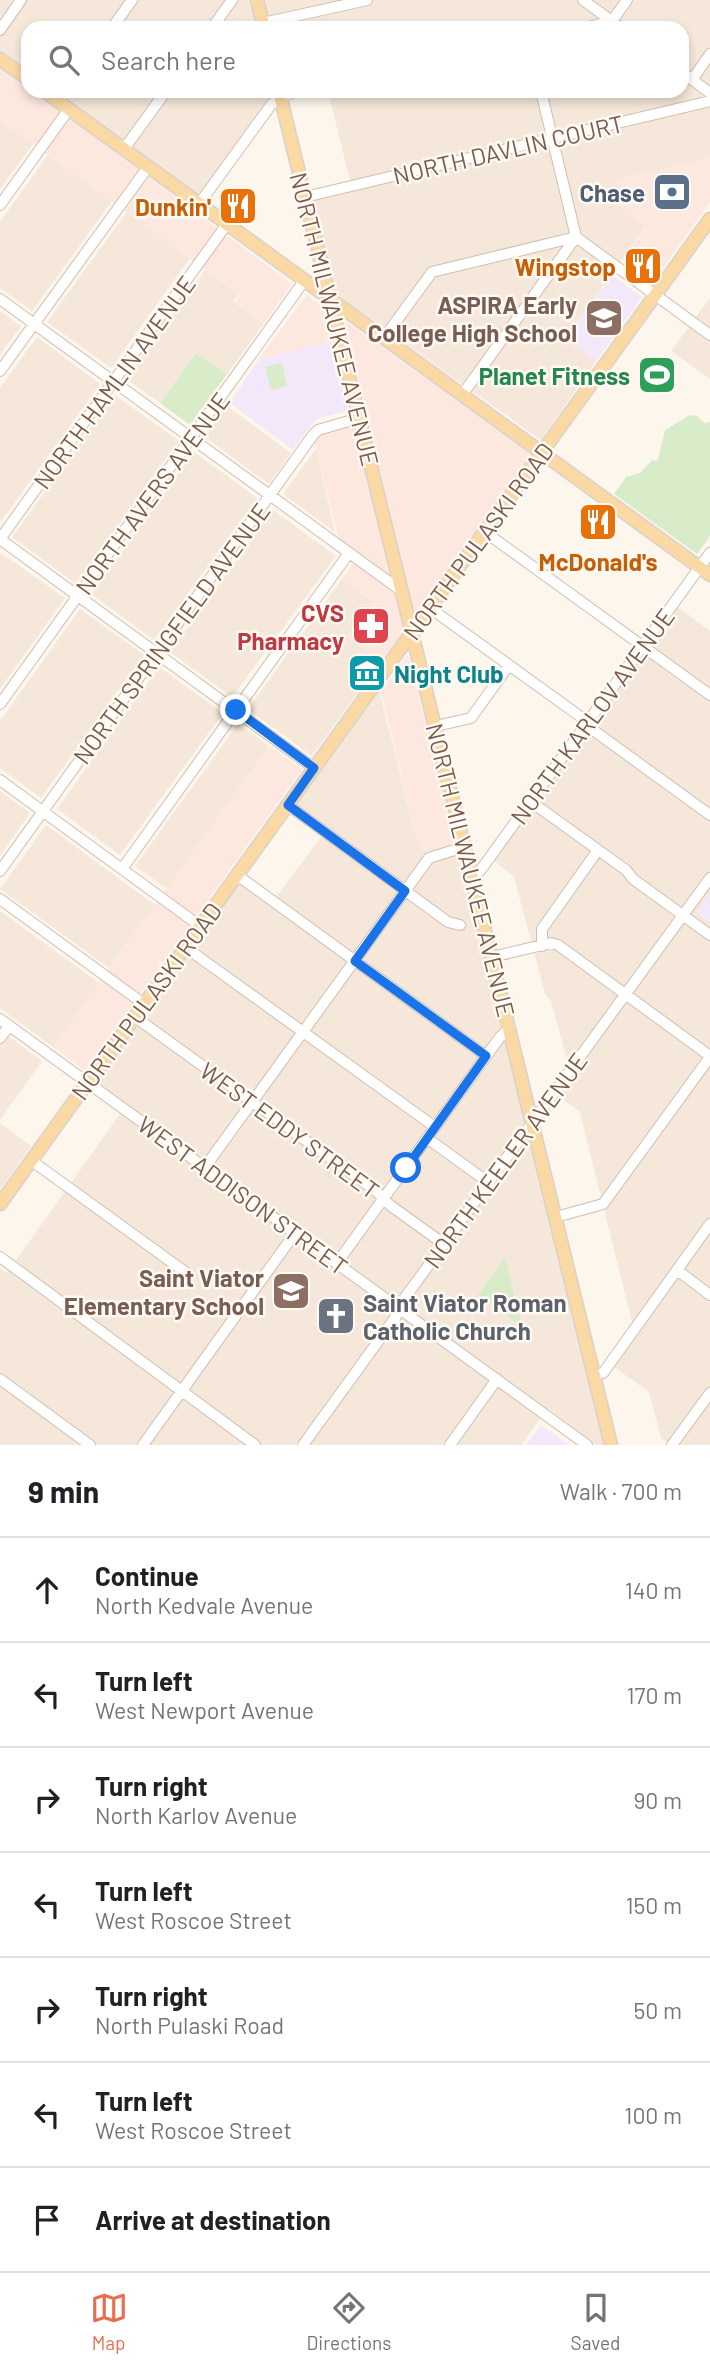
<!DOCTYPE html>
<html lang="en">
<head>
<meta charset="utf-8">
<style>
	:root { --surface:#fff; --page:#f2f2f2; --text:#202124; --muted:#757577; --line:#e0e0e0; --accent:#e76f51 }
	body { margin:0; font-family:Barlow,sans-serif; background:var(--page); color:var(--text) }
	.stop { position:absolute; width:21px; height:21px; margin:-16px; border:5px solid #1a73e8; border-radius:50%; background:#fff }
	.stop.end { background:#1a73e8; border-color:#fff; box-shadow:0 2px 7px #0008 }
	.list { margin:0; padding:0; list-style:none }
	h2 { display:flex; justify-content:space-between; align-items:center; height:91px; margin:0; padding:0 28px; font-size:30px }
	h2 small { font-size:23px; font-weight:400; color:var(--muted) }
	.list li { display:grid; grid-template-columns:46px 1fr auto; gap:21px; align-items:center; box-sizing:border-box; height:105px; padding:0 28px; border-top:2px solid var(--line) }
	.list b { display:block; font-size:26px; white-space:nowrap }
	.list p { margin:0; font-size:23px; white-space:nowrap; color:var(--muted) }
	.list em { font-size:23px; font-style:normal; color:var(--muted) }
	.icon { flex:none; width:38px; height:38px; fill:none; stroke:currentColor; stroke-width:2; stroke-linecap:round; stroke-linejoin:round }
	.map { position:relative; flex:none; width:710px; height:1445px; overflow:hidden }
	.search { position:absolute; background:var(--surface); box-shadow:0 4px 10px #0003; left:21px; right:21px; top:21px; height:77px; display:flex; align-items:center; gap:18px; box-sizing:border-box; padding:0 24px; border-radius:21px; color:var(--muted); font-size:26px }
	.sheet { height:826px; background:var(--surface) }
	nav { display:flex; justify-content:space-around; align-items:center; box-sizing:border-box; height:98px; border-top:2px solid var(--line); background:var(--surface); font-size:19px; color:var(--muted) }
	nav a { display:grid; justify-items:center; gap:4px }
	nav .on { color:var(--accent) }
	.map>svg:first-child { display:block }
</style>
</head>
<body>
<div class="map">
<svg width="710" height="1445" viewBox="0 0 710 1445">
	<rect width="100%" height="100%" fill="#fdf6ec"/>
	<path fill="#f5e8da" d="M0,0H250L257,28H28V73L0,52Z
		M264,0H710V158L617,180L646,226L566,338L596,361L541,440L337,295L311,200L352,189L328,91H682V28H271Z
		M53,91H272L273,96L199,196Z
		M0,120L33,144L0,189Z
		M48,155L112,201L32,311L0,288V222Z
		M127,212L190,258L111,368L47,322Z
		M205,270L239,294L233,301L264,323L227,374L196,353L160,403L126,379Z
		M710,298V379L671,351Z
		M0,311L21,326L0,355Z
		M37,337L100,384L0,523V388Z
		M115,395L179,441L76,584L12,537Z
		M227,406L291,453L269,484L205,437Z
		M316,449L335,532L283,494Z
		M194,452L257,498L154,640L91,594Z
		M273,510L336,556L232,697L170,652Z
		M1,553L65,598L0,689V555Z
		M342,579L373,601L348,637L381,661L312,756L248,709Z
		M677,606L710,631V1445H671L661,1438L649,1392L613,1366L635,1334L580,1112L554,1093L570,1070L551,1001L545,994L514,877L494,861Z
		M80,609L144,655L41,798L0,768V721Z
		M159,667L223,713L120,855L57,809Z
		M379,690L418,845L427,851L456,843L511,1056L604,1445H596L548,1408L521,1445H0V1269L7,1273L127,1104L97,1082L240,882L271,904L327,829L295,805Z
		M238,724L269,746L167,889L135,866Z
		M0,791L30,813L0,856Z
		M46,825L155,905L109,968L0,889Z
		M0,911L99,983L53,1047L0,1008Z
		M0,1030L42,1061L0,1120Z
		M0,1123L31,1146L0,1190Z"/>
	<path fill="#fde8e0" d="M0,67L28,87V91H34L59,110L292,284L264,323L236,302L240,295L0,120Z
		M710,158V202L653,282L623,260L646,227L620,208L617,180Z
		M307,295L322,306L331,342L258,360Z
		M347,322L531,454L415,615L345,324Z
		M354,422L404,631L381,661L348,637L373,601L342,579L356,559L341,548L313,437Z
		M408,655L456,843L427,851L418,845L381,691Z
		M269,746L302,769L85,1071L53,1047Z"/>
	<path fill="#f3e8fa" d="M612,275L642,297L596,361L566,338Z
		M331,342L348,411L316,419L293,450L230,403L258,360Z
		M710,893V923L696,913Z
		M541,1425L569,1445H526Z"/>
	<path fill="#d8ecc9" d="M196,353L227,374L190,425L160,403Z
		M282,363L287,386L271,390L265,367Z
		M690,415L697,416L704,423L710,422V536L697,554L614,494L626,477L640,473L652,460L656,461L658,459L665,430Z
		M505,1257L521,1324L520,1325L478,1295Z"/>
	<g fill="none" stroke-linecap="round" stroke-linejoin="round">
		<defs>
			<path id="minor" d="M583,0L621,28
				M263,23L367,0
				M112,28L132,0
				M212,28L232,0
				M584,28L612,21L627,0
				M0,30L21,0
				M682,72L710,93
				M692,80L710,54
				M541,91L576,237L710,335
				M58,101L66,91
				M124,149L166,91
				M305,197L710,101
				M199,204L271,105L281,97L297,91
				M0,205L69,109
				M0,299L403,592
				M384,338L432,272L576,237
				M0,371L148,167
				M462,395L576,237
				M485,532L710,695
				M0,539L314,768
				M0,539L227,224
				M430,608L581,717L593,730L710,815
				M0,704L304,281
				M436,726L471,718L509,665
				M0,780L200,926
				M530,801L626,870L633,879L710,935
				M288,805L448,922L460,925
				M122,869L349,553
				M0,871L313,435L318,430L359,418
				M470,874L480,871L710,553
				M237,875L486,1056
				M0,899L144,1004
				M542,946V929L598,850
				M185,947L435,1127
				M492,957L551,943L558,945L710,1056
				M135,1017L377,1192L391,1206L444,1244
				M0,1019L587,1445
				M0,1038L9,1026
				M427,1138L489,1183
				M32,1161L188,1274
				M205,1167L429,858L464,847
				M556,1217L603,1204L710,1057
				M0,1257L255,1445
				M337,1263L500,1037L510,1028
				M677,1270L710,1295
				M595,1375L603,1373L710,1224
				M0,1379L90,1445
				M143,1445L295,1233
				M303,1445L395,1318L404,1299L710,878
				M450,1445L497,1379
				M672,1445L710,1393"/>
			<path id="major" d="M257,0L264,28
				M0,59L28,79
				M44,91L710,575
				M279,91L611,1445
				M0,1204L710,219"/>
		</defs>
		<use href="#minor" stroke="#d1beb0" stroke-width="12"/>
		<use href="#major" stroke="#dad1cd" stroke-width="15"/>
		<use href="#minor" stroke="#fff" stroke-width="10"/>
		<use href="#major" stroke="#fbd9a5" stroke-width="12"/>
	</g>
	<g fill="none" stroke-linecap="round" stroke-linejoin="round">
		<path stroke="#1a73e8" stroke-width="9" d="M236,710L314,768L288,805L405,891L355,961L486,1056L406,1168"/>
	</g>
	<defs>
		<symbol id="bank-square" viewBox="-11 -11 22 22"><rect x="-9" y="-9" width="18" height="18" rx="4" fill="#5c6f8a" stroke="#fffaf3"/><path d="M-6-4H6V4H-6ZM0-2.3a2.3 2.3 0 1 0 0 4.6a2.3 2.3 0 1 0 0-4.6Z" fill="#fff"/></symbol>
		<symbol id="restaurant-square" viewBox="-11 -11 22 22"><rect x="-9" y="-9" width="18" height="18" rx="4" fill="#e8710a" stroke="#fffaf3"/><path d="M-5-6h1v4h1v-4h1v4h1v-4h1v5L-1.5 .5V6h-2V.5L-5-1ZM5-6V6H3V1.5H1.5Q1.5-4 5-6Z" fill="#fff"/></symbol>
		<symbol id="school-square" viewBox="-11 -11 22 22"><rect x="-9" y="-9" width="18" height="18" rx="4" fill="#8d6e63" stroke="#fffaf3"/><path d="M0-5L7-2L0 1L-7-2ZM-4 1L0 2.5L4 1V4Q0 6-4 4Z" fill="#fff"/></symbol>
		<symbol id="stadium-square" viewBox="-11 -11 22 22"><rect x="-9" y="-9" width="18" height="18" rx="4" fill="#2e9e5b" stroke="#fffaf3"/><path d="M0-5a6.5 5 0 1 0 0 10a6.5 5 0 1 0 0-10ZM-3.5-1.8h7v3.6h-7Z" fill="#fff"/></symbol>
		<symbol id="pharmacy-square" viewBox="-11 -11 22 22"><rect x="-9" y="-9" width="18" height="18" rx="4" fill="#e0444e" stroke="#fffaf3"/><path d="M-2-6h4v4h4v4h-4v4h-4v-4h-4v-4h4Z" fill="#fff"/></symbol>
		<symbol id="museum-square" viewBox="-11 -11 22 22"><rect x="-9" y="-9" width="18" height="18" rx="4" fill="#0f9aa8" stroke="#fffaf3"/><path d="M0-6L6-3V-2H-6V-3ZM-5-1h2V3h-2ZM-1-1h2V3h-2ZM3-1h2V3H3ZM-6 4H6V6H-6Z" fill="#fff"/></symbol>
		<symbol id="church-square" viewBox="-11 -11 22 22"><rect x="-9" y="-9" width="18" height="18" rx="4" fill="#6b7280" stroke="#fffaf3"/><path d="M-1.2-6h2.4v3.5h3.3v2.4h-3.3V6h-2.4V-.1h-3.3v-2.4h3.3Z" fill="#fff"/></symbol>
	</defs>
	<g fill-rule="evenodd">
		<use href="#bank-square" x="650" y="170" width="44" height="44"/>
		<use href="#restaurant-square" x="216" y="184" width="44" height="44"/>
		<use href="#restaurant-square" x="621" y="244" width="44" height="44"/>
		<use href="#school-square" x="582" y="296" width="44" height="44"/>
		<use href="#stadium-square" x="635" y="353" width="44" height="44"/>
		<use href="#restaurant-square" x="576" y="500" width="44" height="44"/>
		<use href="#pharmacy-square" x="349" y="604" width="44" height="44"/>
		<use href="#museum-square" x="345" y="651" width="44" height="44"/>
		<use href="#school-square" x="269" y="1269" width="44" height="44"/>
		<use href="#church-square" x="314" y="1294" width="44" height="44"/>
	</g>
	<g text-anchor="middle" dominant-baseline="central" stroke-width="5" stroke-linejoin="round" paint-order="stroke">
		<g font-size="24" fill="#7a5c4d" stroke="#fffaf3">
			<text transform="translate(508 149) rotate(-13)">NORTH DAVLIN COURT</text>
			<text transform="translate(335 319) rotate(76)">NORTH MILWAUKEE AVENUE</text>
			<text transform="translate(114 382) rotate(-54)">NORTH HAMLIN AVENUE</text>
			<text transform="translate(152 493) rotate(-54)">NORTH AVERS AVENUE</text>
			<text transform="translate(478 541) rotate(-54)">NORTH PULASKI ROAD</text>
			<text transform="translate(171 633) rotate(-54)">NORTH SPRINGFIELD AVENUE</text>
			<text transform="translate(592 716) rotate(-54)">NORTH KARLOV AVENUE</text>
			<text transform="translate(471 870) rotate(76)">NORTH MILWAUKEE AVENUE</text>
			<text transform="translate(146 1001) rotate(-54)">NORTH PULASKI ROAD</text>
			<text transform="translate(290 1130) rotate(36)">WEST EDDY STREET</text>
			<text transform="translate(505 1160) rotate(-54)">NORTH KEELER AVENUE</text>
			<text transform="translate(243 1195) rotate(36)">WEST ADDISON STREET</text>
		</g>
		<g font-size="24" font-weight="bold" fill="#4e5e75" stroke="#fffaf3" text-anchor="end">
			<text x="645" y="192">Chase</text>
		</g>
		<g font-size="24" font-weight="bold" fill="#c56008" stroke="#fffaf3" text-anchor="end">
			<text x="211" y="206">Dunkin'</text>
			<text x="616" y="266">Wingstop</text>
			<text x="598" y="561" text-anchor="middle">McDonald's</text>
		</g>
		<g font-size="24" font-weight="bold" fill="#785e54" stroke="#fffaf3" text-anchor="end">
			<text x="577" y="304">ASPIRA Early<tspan x="577" dy="28">College High School</tspan></text>
			<text x="264" y="1277">Saint Viator<tspan x="264" dy="28">Elementary School</tspan></text>
		</g>
		<g font-size="24" font-weight="bold" fill="#27864d" stroke="#fffaf3" text-anchor="end">
			<text x="630" y="375">Planet Fitness</text>
		</g>
		<g font-size="24" font-weight="bold" fill="#be3a42" stroke="#fffaf3" text-anchor="end">
			<text x="344" y="612">CVS<tspan x="344" dy="28">Pharmacy</tspan></text>
		</g>
		<g font-size="24" font-weight="bold" fill="#0d838f" stroke="#fffaf3" text-anchor="start">
			<text x="394" y="673">Night Club</text>
		</g>
		<g font-size="24" font-weight="bold" fill="#5b616d" stroke="#fffaf3" text-anchor="start">
			<text x="363" y="1302">Saint Viator Roman<tspan x="363" dy="28">Catholic Church</tspan></text>
		</g>
	</g>
</svg>
<div class="stop" style="left:406px;top:1168px"></div>
<div class="stop end" style="left:236px;top:710px"></div>
<div class="search"><svg class="icon" aria-label="search" viewBox="0 0 24 24"><circle cx="10" cy="10" r="6"/><path d="M15 15l6 6"/></svg>Search here</div>
</div>
<section class="sheet">
<h2>9 min<small>Walk · 700 m</small></h2>
<ul class="list">
<li><svg class="icon" aria-label="ahead" viewBox="0 0 24 24"><path d="M12 20V5M6 11l6-6 6 6"/></svg><div><b>Continue</b><p>North Kedvale Avenue</p></div><em>140 m</em></li>
<li><svg class="icon" aria-label="left" viewBox="0 0 24 24"><path d="M17 20v-9H6M10 6l-5 5 5 5"/></svg><div><b>Turn left</b><p>West Newport Avenue</p></div><em>170 m</em></li>
<li><svg class="icon" aria-label="right" viewBox="0 0 24 24"><path d="M7 20v-9h11M14 6l5 5-5 5"/></svg><div><b>Turn right</b><p>North Karlov Avenue</p></div><em>90 m</em></li>
<li><svg class="icon" aria-label="left" viewBox="0 0 24 24"><path d="M17 20v-9H6M10 6l-5 5 5 5"/></svg><div><b>Turn left</b><p>West Roscoe Street</p></div><em>150 m</em></li>
<li><svg class="icon" aria-label="right" viewBox="0 0 24 24"><path d="M7 20v-9h11M14 6l5 5-5 5"/></svg><div><b>Turn right</b><p>North Pulaski Road</p></div><em>50 m</em></li>
<li><svg class="icon" aria-label="left" viewBox="0 0 24 24"><path d="M17 20v-9H6M10 6l-5 5 5 5"/></svg><div><b>Turn left</b><p>West Roscoe Street</p></div><em>100 m</em></li>
<li><svg class="icon" aria-label="arrive" viewBox="0 0 24 24"><path d="M6 21V4h12l-3 4 3 4H6"/></svg><div><b>Arrive at destination</b></div></li>
</ul>
</section>
<nav>
<a class="on"><svg class="icon" aria-label="map" viewBox="0 0 24 24"><path d="M3 6l6-2 6 2 6-2v14l-6 2-6-2-6 2zM9 4v14M15 6v14"/></svg>Map</a>
<a><svg class="icon" aria-label="directions" viewBox="0 0 24 24"><path d="M12 3l9 9-9 9-9-9zM9 14v-3h6M13 9l2 2-2 2"/></svg>Directions</a>
<a><svg class="icon" aria-label="saved" viewBox="0 0 24 24"><path d="M7 4h10v16l-5-4-5 4z"/></svg>Saved</a>
</nav>
</body>
</html>
